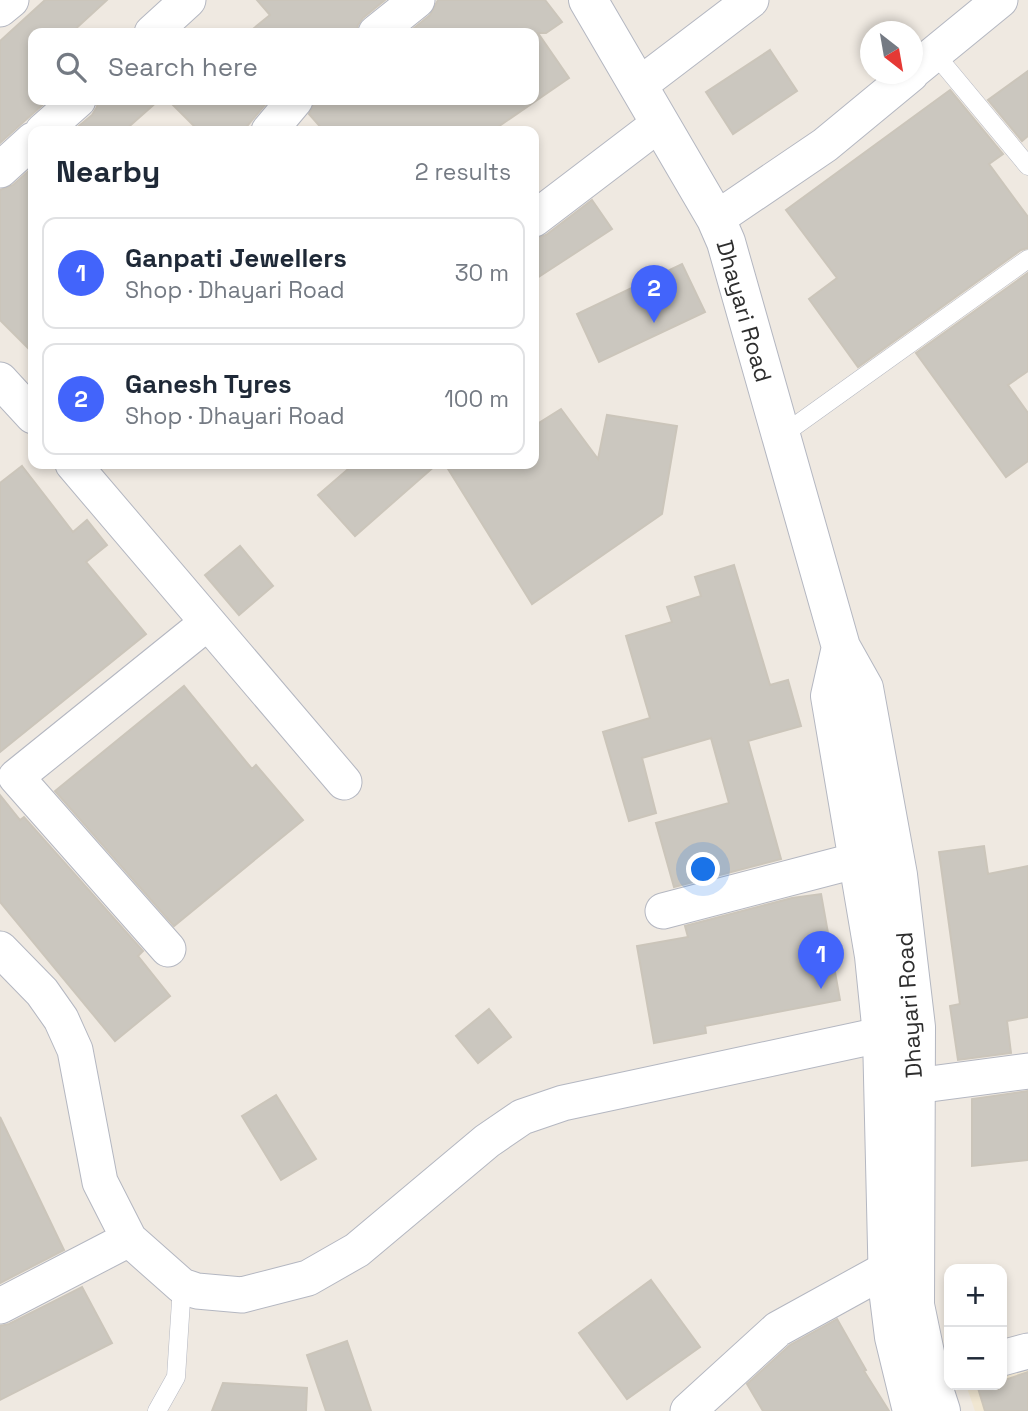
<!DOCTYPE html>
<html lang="en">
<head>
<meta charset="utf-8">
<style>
	:root { --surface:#fff; --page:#f2f2f3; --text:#1f2937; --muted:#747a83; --line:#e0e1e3; --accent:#4264fb }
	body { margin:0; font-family:"Space Grotesk",sans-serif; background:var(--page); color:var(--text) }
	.controls { position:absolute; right:21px; bottom:21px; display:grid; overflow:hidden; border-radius:14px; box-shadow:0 4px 10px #0003 }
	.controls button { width:63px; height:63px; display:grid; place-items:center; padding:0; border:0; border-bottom:2px solid var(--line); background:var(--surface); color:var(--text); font:35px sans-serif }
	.compass { position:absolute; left:860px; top:21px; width:63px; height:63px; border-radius:50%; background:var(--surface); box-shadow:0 4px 10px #0003; rotate:149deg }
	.you { position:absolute; left:704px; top:870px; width:24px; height:24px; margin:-18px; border:5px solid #fff; border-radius:50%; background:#1a73e8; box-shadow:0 0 0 10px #1a73e833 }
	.badge { display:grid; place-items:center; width:46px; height:46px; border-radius:50%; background:var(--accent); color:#fff; font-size:23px; font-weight:700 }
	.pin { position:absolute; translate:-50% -58px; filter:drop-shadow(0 2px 4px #0008) }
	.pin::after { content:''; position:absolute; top:37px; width:24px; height:21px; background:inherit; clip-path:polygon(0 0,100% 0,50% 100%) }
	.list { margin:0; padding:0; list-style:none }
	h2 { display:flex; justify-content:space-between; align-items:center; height:91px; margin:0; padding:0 28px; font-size:30px }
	h2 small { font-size:23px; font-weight:400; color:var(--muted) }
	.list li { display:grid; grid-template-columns:46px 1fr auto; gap:21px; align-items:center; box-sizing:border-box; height:112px; margin:0 14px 14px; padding:0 14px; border:2px solid var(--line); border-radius:14px }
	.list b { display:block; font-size:26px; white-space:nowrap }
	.list p { margin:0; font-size:23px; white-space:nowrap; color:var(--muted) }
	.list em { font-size:23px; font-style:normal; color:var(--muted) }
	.icon { flex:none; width:38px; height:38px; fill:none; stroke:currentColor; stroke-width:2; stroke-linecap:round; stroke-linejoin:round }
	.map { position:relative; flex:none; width:1028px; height:1411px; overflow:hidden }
	.search { position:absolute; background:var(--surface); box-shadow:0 4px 10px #0003; left:28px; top:28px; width:511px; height:77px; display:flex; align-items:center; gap:18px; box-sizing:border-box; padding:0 24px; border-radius:14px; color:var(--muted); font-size:26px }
	.panel { position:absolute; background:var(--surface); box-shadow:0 4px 10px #0003; left:28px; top:126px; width:511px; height:343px; border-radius:14px }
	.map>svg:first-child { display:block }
</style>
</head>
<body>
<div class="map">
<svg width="1028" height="1411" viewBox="0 0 1028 1411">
	<rect width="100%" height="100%" fill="#efe9e1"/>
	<path fill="#f0e6d1" d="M1028,1364V1411H975L966,1385H1002V1371Z"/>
	<path fill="#cbc7bf" stroke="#cbc5ba" stroke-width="2" d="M45,0H107L71,33H33V100H48L0,143V41Z
		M257,0H385L363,18L358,25L356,33H248L270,15Z
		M438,0H545L562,22L546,33H538L569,78L492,131H324L309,114L315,100H534V33H408L430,15Z
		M770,50L797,91L733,134L706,92Z
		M1028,71V136L1022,141L988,100Z
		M950,90L1003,154L989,164L1028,217V248L1021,250L858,367L809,299L837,278L786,210Z
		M98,100H159L124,131H73L92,115L97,107Z
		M168,100H269L243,131H199Z
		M33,167V353L0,320V190L13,185Z
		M592,200L612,229L534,280V239L546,235Z
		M682,264L705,312L599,362L577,314Z
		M1028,273V371L1008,385L1028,413V461L1006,477L916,353Z
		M561,409L598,459L607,415L677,426L662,514L532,604L445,464H534V426Z
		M354,464H437L355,536L318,495Z
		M22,466L73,532L87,520L107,545L86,562L146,634L0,752V483Z
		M240,546L273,586L239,615L205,575Z
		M734,565L770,685L788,680L801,726L748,741L781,859L674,887L656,823L729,803L711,738L642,758L656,813L629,821L603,732L650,718L626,636L672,622L667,607L701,596L695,577Z
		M184,686L252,769L256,765L303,820L174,926L55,791Z
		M0,795L20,820L24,817L143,951L138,956L170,996L115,1041L0,902Z
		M984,846L988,874L1028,866V1017L1007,1021L1011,1053L958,1060L950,1006L960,1004L939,852Z
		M821,894L840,1000L705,1026L706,1033L654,1043L637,946L688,937L685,926L792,898Z
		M489,1009L511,1037L478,1063L456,1036Z
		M1028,1091V1160L972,1166V1099Z
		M276,1095L316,1159L281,1180L242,1116Z
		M0,1117L64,1250L0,1283Z
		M651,1280L700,1347L627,1399L579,1333Z
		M82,1287L112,1343L0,1400V1326L9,1324Z
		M837,1319L866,1370L864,1371L889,1411H763L747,1384L790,1345Z
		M347,1341L371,1411H326L307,1355Z
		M1028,1372V1411H985L978,1388L989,1385H1002V1381Z
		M223,1383L307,1388L306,1411H212Z"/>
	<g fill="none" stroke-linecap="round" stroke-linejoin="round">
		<defs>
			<path id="lane" d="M935,54L1028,166
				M781,436L1028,259
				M157,1411L176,1377L182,1286"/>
			<path id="street" d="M0,9L11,0
				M152,33L188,0
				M376,33L417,0
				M912,72L1000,0
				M638,86L751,0
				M43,131L78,100
				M269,131L295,100
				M0,170L33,140
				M534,219L660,123
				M716,219L825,145L911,74
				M0,380L33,416
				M73,464L344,782
				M663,911L858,860
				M0,949L42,992L61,1019L75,1050L100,1182L129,1239L182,1286L197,1291L242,1295L308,1278L357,1250L487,1141L522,1117L563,1103L908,1029
				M168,949L16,777L207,623
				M915,1086L1028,1071
				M0,1306L129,1239
				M1002,1358L1028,1351
				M688,1411L778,1329L887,1269"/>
			<path id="secondary" d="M588,0L716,219L726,242L841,647L864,688L898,875L916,1027L915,1305L930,1377L941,1411
				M841,647L830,696L874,956L882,1035L888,1289L894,1337L912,1411"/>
		</defs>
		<use href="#lane" stroke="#b4b7c1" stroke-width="19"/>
		<use href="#street" stroke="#b4b7c1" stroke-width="37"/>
		<use href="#secondary" stroke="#b4b7c1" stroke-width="40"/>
		<use href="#lane" stroke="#fff" stroke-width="18"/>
		<use href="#street" stroke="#fff" stroke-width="35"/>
		<use href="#secondary" stroke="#fff" stroke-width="38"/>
	</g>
	<g text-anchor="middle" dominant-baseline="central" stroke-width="5" stroke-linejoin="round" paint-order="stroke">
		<g font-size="23" fill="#2e2e2e" stroke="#fff">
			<text transform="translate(744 311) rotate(74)">Dhayari Road</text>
			<text transform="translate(909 1005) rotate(-94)">Dhayari Road</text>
		</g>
	</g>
</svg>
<div class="controls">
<button>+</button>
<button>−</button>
</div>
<svg class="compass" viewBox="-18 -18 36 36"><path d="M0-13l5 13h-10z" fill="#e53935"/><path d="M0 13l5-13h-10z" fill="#747a83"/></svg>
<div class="you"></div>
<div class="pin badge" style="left:821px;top:989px">1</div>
<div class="pin badge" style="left:654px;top:323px">2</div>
<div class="search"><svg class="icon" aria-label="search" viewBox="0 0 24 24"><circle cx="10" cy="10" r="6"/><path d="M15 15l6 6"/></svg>Search here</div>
<section class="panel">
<h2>Nearby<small>2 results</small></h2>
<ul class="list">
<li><span class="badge">1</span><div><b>Ganpati Jewellers</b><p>Shop · Dhayari Road</p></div><em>30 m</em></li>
<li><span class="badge">2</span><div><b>Ganesh Tyres</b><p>Shop · Dhayari Road</p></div><em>100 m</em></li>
</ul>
</section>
</div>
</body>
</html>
